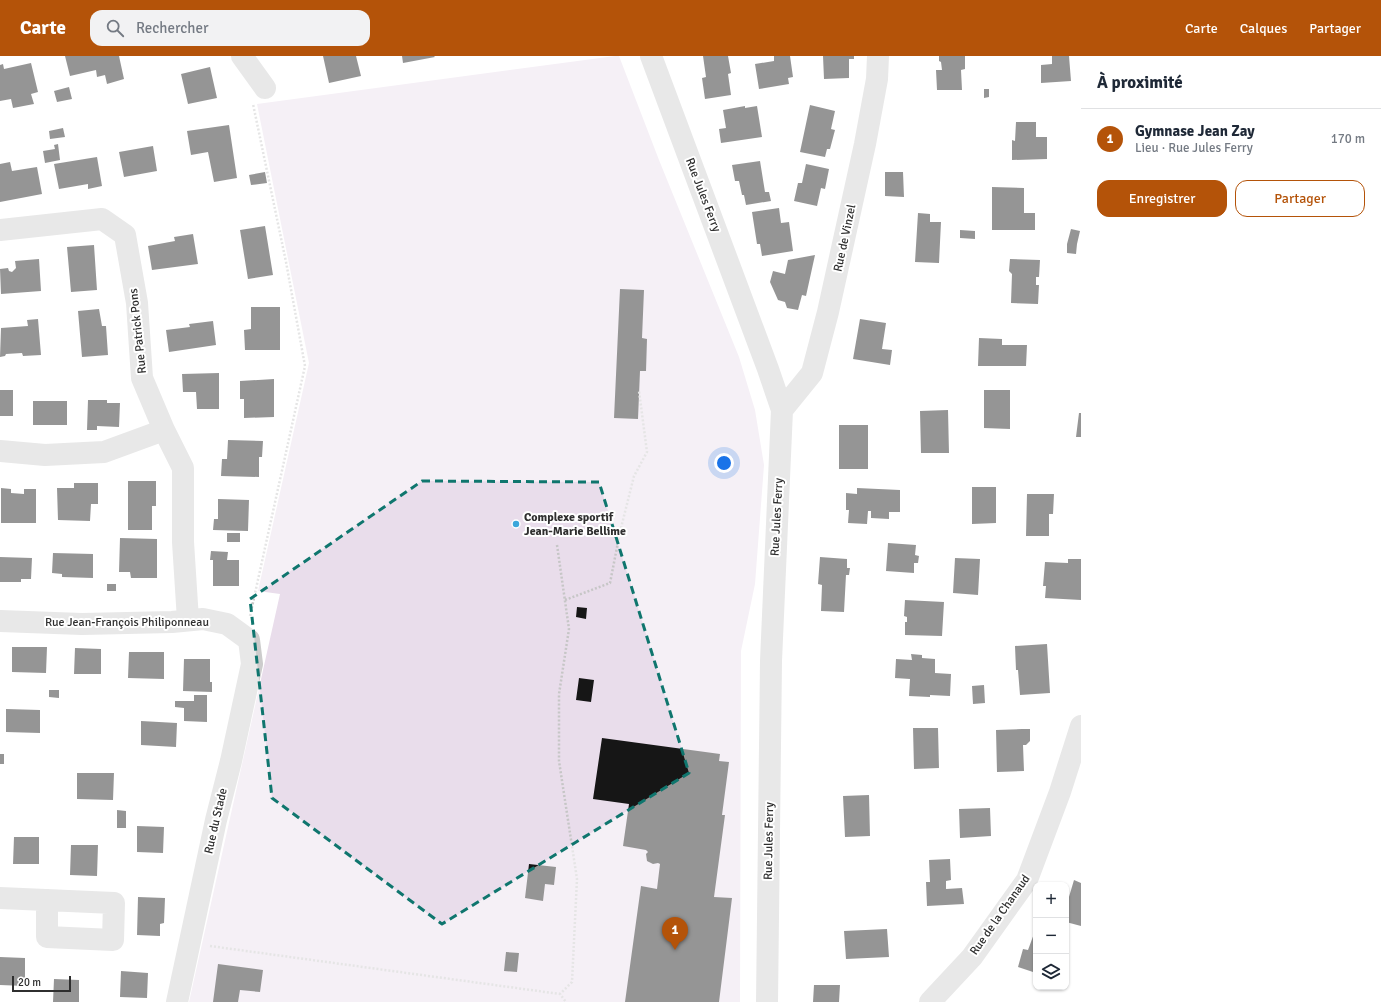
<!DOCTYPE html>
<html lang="fr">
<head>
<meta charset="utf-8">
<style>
	:root { --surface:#fff; --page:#f2f2f3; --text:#1f2937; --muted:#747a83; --line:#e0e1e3; --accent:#b45309 }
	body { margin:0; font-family:Signika,sans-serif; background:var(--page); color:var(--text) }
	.controls { position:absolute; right:12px; bottom:12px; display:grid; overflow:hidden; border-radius:8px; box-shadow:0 1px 3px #0004 }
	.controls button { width:36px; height:36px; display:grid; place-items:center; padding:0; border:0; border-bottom:1px solid var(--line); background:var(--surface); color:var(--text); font:20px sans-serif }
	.scale { position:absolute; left:12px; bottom:10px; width:59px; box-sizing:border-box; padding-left:4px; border:2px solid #2f2f2f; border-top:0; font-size:11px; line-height:14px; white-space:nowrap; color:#2f2f2f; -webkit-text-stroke:3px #fff; paint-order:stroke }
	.you { position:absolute; left:724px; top:407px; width:14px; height:14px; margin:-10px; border:3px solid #fff; border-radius:50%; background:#1a73e8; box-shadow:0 0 0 6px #1a73e833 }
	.badge { display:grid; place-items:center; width:26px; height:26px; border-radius:50%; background:var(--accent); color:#fff; font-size:13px; font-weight:700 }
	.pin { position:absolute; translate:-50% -33px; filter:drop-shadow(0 1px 2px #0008) }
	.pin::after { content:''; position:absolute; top:21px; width:14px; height:12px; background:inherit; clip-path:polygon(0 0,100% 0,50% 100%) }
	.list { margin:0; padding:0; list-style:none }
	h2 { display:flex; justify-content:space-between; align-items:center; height:52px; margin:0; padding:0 16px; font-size:17px }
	h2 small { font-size:13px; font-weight:400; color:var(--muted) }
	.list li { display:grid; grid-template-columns:26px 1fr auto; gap:12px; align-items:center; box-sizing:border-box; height:60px; padding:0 16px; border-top:1px solid var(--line) }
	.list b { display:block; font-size:15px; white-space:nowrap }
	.list p { margin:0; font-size:13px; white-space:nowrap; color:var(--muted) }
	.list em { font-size:13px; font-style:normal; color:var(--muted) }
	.actions { display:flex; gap:8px; padding:12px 16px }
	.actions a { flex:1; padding:9px 0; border:1px solid var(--accent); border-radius:12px; text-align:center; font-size:14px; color:var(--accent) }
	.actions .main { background:var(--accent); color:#fff }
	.icon { flex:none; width:22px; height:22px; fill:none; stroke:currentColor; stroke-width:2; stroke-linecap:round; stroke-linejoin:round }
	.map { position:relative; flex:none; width:1081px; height:946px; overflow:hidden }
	header { display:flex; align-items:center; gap:24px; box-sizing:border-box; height:56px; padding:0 20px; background:var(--accent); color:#fff }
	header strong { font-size:19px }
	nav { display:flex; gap:22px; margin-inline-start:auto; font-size:14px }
	.search { width:280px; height:36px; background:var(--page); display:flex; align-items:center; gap:10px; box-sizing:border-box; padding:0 14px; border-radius:12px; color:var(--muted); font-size:15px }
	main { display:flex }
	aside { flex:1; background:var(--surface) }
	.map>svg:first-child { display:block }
</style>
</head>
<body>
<header>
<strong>Carte</strong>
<div class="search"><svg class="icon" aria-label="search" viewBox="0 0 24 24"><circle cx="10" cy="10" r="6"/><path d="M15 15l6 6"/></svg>Rechercher</div>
<nav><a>Carte</a><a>Calques</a><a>Partager</a></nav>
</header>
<main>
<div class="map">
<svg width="1081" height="946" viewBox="0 0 1081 946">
	<rect width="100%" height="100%" fill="#fff"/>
	<path fill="#e9ddeb" d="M615,0H619L659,104L739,301L755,354L764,409L755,528L741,595L740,946H189L280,538L258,535L309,307L257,48Z"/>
	<path fill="#161616" d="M65,0H119L124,23L107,28L105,19L97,21L96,14L70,20Z
		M323,0H356L361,20L329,27Z
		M402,0H434L435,1L403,7Z
		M703,0H728L731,17L728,18L731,39L705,43L702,22L706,21Z
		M774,0H790L793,21L788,22L789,28L759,33L755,8L774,5Z
		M823,0H854V3H849V22L824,23Z
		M939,0H965V13L961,14L962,34H937L936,14H942L941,6L939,5Z
		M1052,0H1069L1071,25L1041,27V9L1052,8Z
		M31,7L38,36L31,38L34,48L13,52L11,43L0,45V9L3,8L4,13Z
		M210,11L217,42L188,48L181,18Z
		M69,31L72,43L57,46L54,35Z
		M984,33H989V41L984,42Z
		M810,49L835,55L831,73L835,74L830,93H827L825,101L800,96Z
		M745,50V52L757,50L762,81L721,87L719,73L726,72L723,54Z
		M1016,66H1036V81H1047V103L1012,104V84L1015,85Z
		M229,69L237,122L214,126L208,96L191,99L187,75Z
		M63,72L65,81L50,83L49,75Z
		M58,88L60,104L45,107L43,95L55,93L54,89Z
		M153,90L157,115L124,121L119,96Z
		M97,101L102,130L88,133V128L59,133L54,108Z
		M760,105L765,136H769L771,145L746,149L744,139H742L739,125H735L732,109Z
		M10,106L12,115L37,111L42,138L0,146V108Z
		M806,108L829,113L825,133L821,132L817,150L794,145L798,127H802Z
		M265,116L267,127L251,129L249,119Z
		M885,116H903L904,141L885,140Z
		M992,131L1024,132V157H1035V174H992Z
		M779,152L781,167L789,166L793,195L762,200L760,188H757L752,156Z
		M918,157L930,158V166H941L939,207L915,206Z
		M265,170L273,219L248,223L240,174Z
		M1071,173L1080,175L1077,188L1076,198L1067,197V188Z
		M960,174L975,175V183L960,182Z
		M193,178L198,208L152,214L148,190L175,185L174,181Z
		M94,189L97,234L71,236L67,191Z
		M815,199L806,240L802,239L798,254L787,252L785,246L778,244L770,226L773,215L785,218L788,204Z
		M39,203L41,235L1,238L0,213L8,212L9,215L12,216L16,212L15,205Z
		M1010,203L1040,204L1039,221H1036V229H1039L1038,248L1011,247L1012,218L1009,215Z
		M620,233L644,234L642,282L647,283L646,315H640L638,363L614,362Z
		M251,251H280V294H245L244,274L251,273Z
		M99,253L102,270H106L108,299L82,301L78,255Z
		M38,263L41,299L23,300L22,297L6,298L5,300L0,301L1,272L28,270L27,264Z
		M860,263L886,267L882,293L892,294L890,309L853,303Z
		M213,265L216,289L169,296L166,274L190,271L189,268Z
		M979,282L1002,283V289H1027L1026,310H978Z
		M219,317V353H197L196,336H183L182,318Z
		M274,323V361L244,362V343H240V325Z
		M0,334H13V360H0Z
		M984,334H1010V373L984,372Z
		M88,344H107V347H120L119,371L97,370V374H87Z
		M33,345H67V369H33Z
		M948,354L949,397H921L920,355Z
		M1079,357H1081V381H1076Z
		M839,369H868V413H839Z
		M228,384L263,385L262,401H259V421L221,420L222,403H227Z
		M128,425H156V450H152V474H128Z
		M74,427H98V448H91L90,465L58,464L57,432H74Z
		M972,431H996V467L972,468Z
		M1,432L11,433V437L24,438V433H36V467H1Z
		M857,432L900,434V456H889V463L871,462V455H868L867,468L848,467L849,454H846V437L857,438Z
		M1027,438H1054L1053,458H1049V480H1026Z
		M218,443L249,444L248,475L213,474L214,463H218Z
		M227,477H240V486H227Z
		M120,482L157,483V522H131L130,516H119Z
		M888,487L916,489L915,499L919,500L918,507H914V517L886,515Z
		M211,495L228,496L227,504H239V530H213V504H210Z
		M53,497L93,498V522L62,521V518L52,517Z
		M0,501L32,502L31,523H21V526H0Z
		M820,501L847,503V512H850L849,519H846L844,556L821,555L822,529L818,528Z
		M955,502L980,503L978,539L953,537Z
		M1068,503H1081V544L1045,542L1046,530H1043L1045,506L1068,507Z
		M107,528H116V535H107Z
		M905,544L944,546L942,580L905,579V566H907V561L904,560Z
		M577,551L587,552L586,563L576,561Z
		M1047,588L1050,637L1020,639L1018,614H1016L1015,590Z
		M12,591H47L46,617L12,616Z
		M75,592L101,593V618H74Z
		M129,596H164V623L128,622Z
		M911,598L922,599V602L935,603V617L951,618L950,640L930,639V641L909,640L910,623L895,622L896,603L912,604Z
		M184,603H210V626H212V636L183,635Z
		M579,622L594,624L591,646L576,644Z
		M984,629L985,647L973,648L972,630Z
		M49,634H59V642L49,641Z
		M194,639H207V666L184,665V652L175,651V645H194Z
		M6,653L40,654V677L6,676Z
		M141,665L177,667L176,691L141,689Z
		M913,672H938L939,712L914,713Z
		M1022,673H1030V685L1026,689H1023L1024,715L997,716L996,674Z
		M602,682L720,698L719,705L729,706L722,759H725L714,841L732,842L719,946H625L641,830L657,833L660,808L658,807L653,808L647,805L646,798L648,796L646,794L623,790L629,748L593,743Z
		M0,698H4V708H0Z
		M77,717H114L113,744L77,743Z
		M869,739L870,780L845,781L843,740Z
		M990,752L991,780L960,782L959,753Z
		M117,754L126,755V772H117Z
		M137,770L164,771L163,797L137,796Z
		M14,781H39V808H13Z
		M71,789H98L97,820L70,819Z
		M950,803L951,824L946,825V833L962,832L964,848L927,850L926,826H930L929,804Z
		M529,808L556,811L554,829L545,828L543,845L525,842Z
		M1074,824L1081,827V870L1066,866V851Z
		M138,841L165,842L164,867L160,868V880L137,879Z
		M887,873L889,901L846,903L844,875Z
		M1035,875H1036V917L1018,911L1023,893L1028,894Z
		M506,896L519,897L517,916L504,915Z
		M0,901L25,902V930L0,929Z
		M218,908L263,914L260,936L240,934L238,946H213Z
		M121,915L148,917L147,942L120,941Z
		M54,923L79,924V946H53Z
		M814,929H840L839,946H813Z"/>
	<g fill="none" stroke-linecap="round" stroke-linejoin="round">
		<path stroke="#c6c6c6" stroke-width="2.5" stroke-dasharray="2 2" stroke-linecap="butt" d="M557,489L569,573L559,638V705L577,823L572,926L560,938
			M565,544L610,527L620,476L634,420L647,396L639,335
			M250,560L305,310L286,206L253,48
			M210,890L560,938L566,946"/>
		<path stroke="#ccc" stroke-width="22" d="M242,0L265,32
			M651,0L768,313L782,354L771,605L767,946
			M0,174L102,163L125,179L137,247L142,322L164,374L183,412V486L188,564
			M782,354L812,317L828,256L865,88L877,23L878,0
			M0,395L45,399L104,396L164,374
			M0,565L82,568L172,566L203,563L227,568L249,584L252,608L231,705L216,764L177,946
			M0,842L114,847L113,884L47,881V844
			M930,946L972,901L1027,824L1060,736L1081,670"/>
	</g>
	<path d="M0 0H1081V946H0ZM422,425L599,426L689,717L442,868L272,742L250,543Z" fill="#fff" fill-opacity=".55" fill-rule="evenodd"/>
	<path fill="none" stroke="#0f766e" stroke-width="3" stroke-dasharray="8 5" stroke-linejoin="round" d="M422,425L599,426L689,717L442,868L272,742L250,543Z"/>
	<circle fill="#3ba7db" stroke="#fff" stroke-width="1.5" cx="516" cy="468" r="4"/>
	<g text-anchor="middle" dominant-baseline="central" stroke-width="4" stroke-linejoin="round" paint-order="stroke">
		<g font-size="12" fill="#2f2f2f" stroke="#fff">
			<text transform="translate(703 139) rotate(69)">Rue Jules Ferry</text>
			<text transform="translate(845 182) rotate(-78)">Rue de Vinzel</text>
			<text transform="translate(138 275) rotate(-96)">Rue Patrick Pons</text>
			<text transform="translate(777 461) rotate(-87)">Rue Jules Ferry</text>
			<text x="127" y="566">Rue Jean-François Philiponneau</text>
			<text transform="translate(216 765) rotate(-77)">Rue du Stade</text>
			<text transform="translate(769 785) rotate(-89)">Rue Jules Ferry</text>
			<text transform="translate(1000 859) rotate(-55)">Rue de la Chanaud</text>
		</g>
		<g font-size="12" font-weight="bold" fill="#2f2f2f" stroke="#fff" text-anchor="start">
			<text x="524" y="461">Complexe sportif<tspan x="524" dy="14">Jean-Marie Bellime</tspan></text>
		</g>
	</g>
</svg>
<div class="controls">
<button>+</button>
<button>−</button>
<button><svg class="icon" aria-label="layers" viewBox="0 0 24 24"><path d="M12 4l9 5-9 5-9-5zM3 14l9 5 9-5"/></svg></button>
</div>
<div class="scale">20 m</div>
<div class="you"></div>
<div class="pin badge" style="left:675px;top:894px">1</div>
</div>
<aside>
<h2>À proximité<small></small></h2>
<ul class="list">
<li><span class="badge">1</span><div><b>Gymnase Jean Zay</b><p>Lieu · Rue Jules Ferry</p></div><em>170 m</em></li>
</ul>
<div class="actions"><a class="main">Enregistrer</a><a>Partager</a></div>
</aside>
</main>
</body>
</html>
